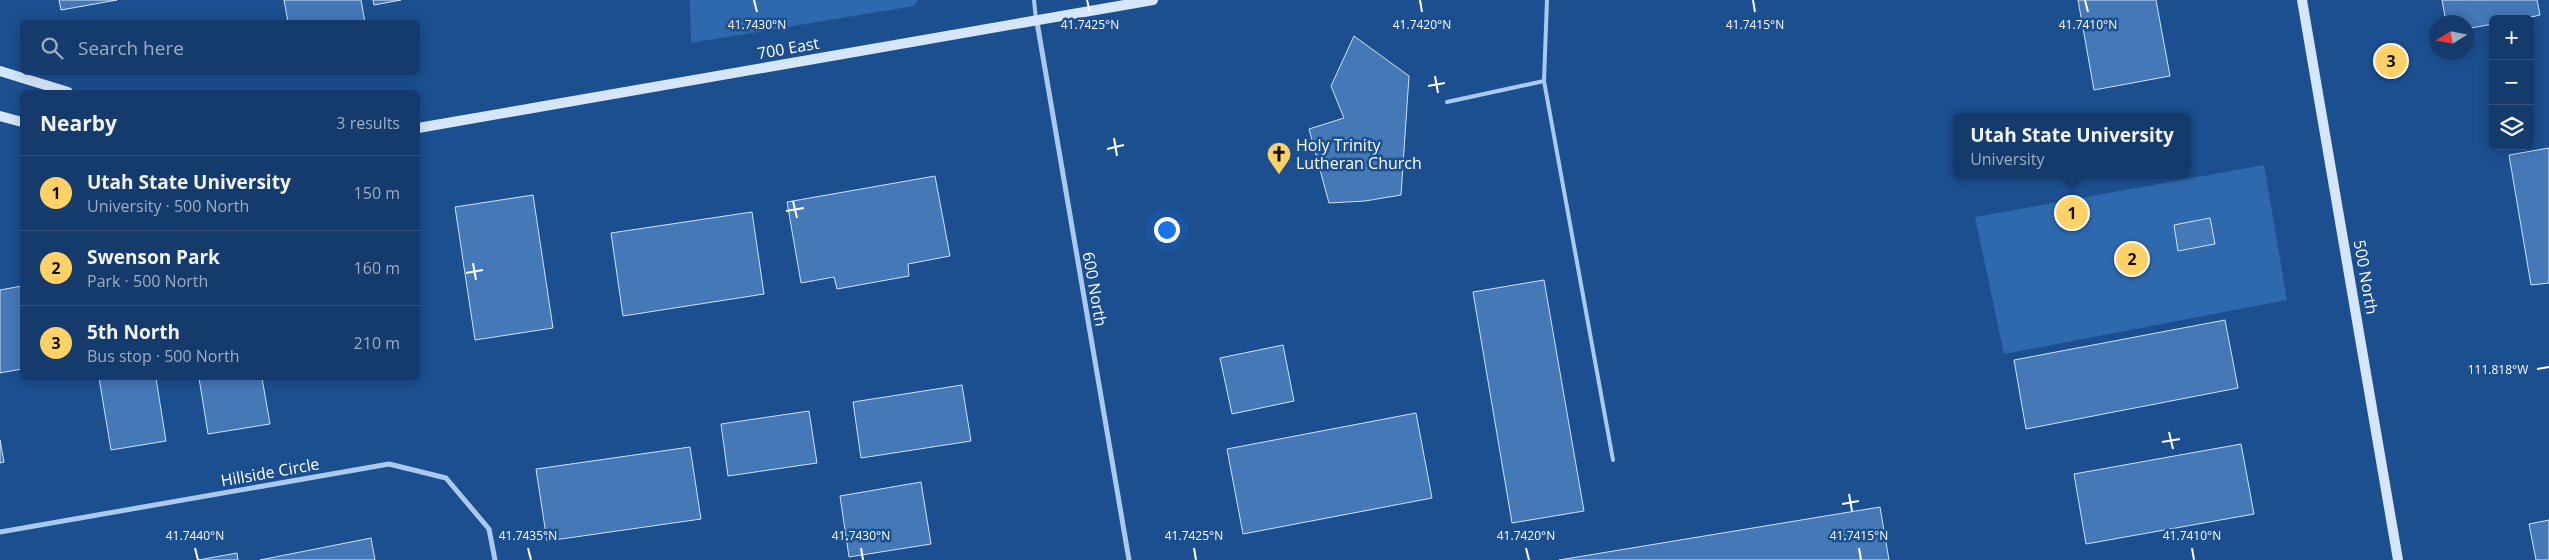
<!DOCTYPE html>
<html lang="en">
<head>
<meta charset="utf-8">
<style>
	:root { --surface:#143b6b; --page:#1d4271; --text:#f1f3f6; --muted:#9dadc1; --line:#33557e; --accent:#ffd166 }
	body { margin:0; font-family:"Open Sans",sans-serif; background:var(--page); color:var(--text) }
	.controls { position:absolute; right:15px; top:15px; display:grid; overflow:hidden; border-radius:8px; box-shadow:0 2px 12px #0003 }
	.controls button { width:45px; height:45px; display:grid; place-items:center; padding:0; border:0; border-bottom:1px solid var(--line); background:var(--surface); color:var(--text); font:25px sans-serif }
	.compass { position:absolute; left:2429px; top:15px; width:45px; height:45px; border-radius:50%; background:var(--surface); box-shadow:0 2px 12px #0003; rotate:259deg }
	.you { position:absolute; left:1166px; top:229px; width:18px; height:18px; margin:-12px; border:4px solid #fff; border-radius:50%; background:#1a73e8; box-shadow:0 0 0 8px #1a73e833 }
	.badge { display:grid; place-items:center; width:32px; height:32px; border-radius:50%; background:var(--accent); color:#111; font-size:16px; font-weight:700 }
	.pin { position:absolute; translate:-50% -50%; border:2px solid #fff; box-shadow:0 1px 5px #0006 }
	.popup { position:absolute; left:1953px; top:113px; width:238px; height:65px; box-sizing:border-box; display:grid; place-content:center; border-radius:8px; background:var(--surface); filter:drop-shadow(0 1px 4px #0005); font-size:16px; white-space:nowrap; color:var(--muted) }
	.popup b { font-size:19px; color:var(--text) }
	.popup::after { content:''; position:absolute; left:50%; top:100%; margin-left:-10px; border:10px solid transparent; border-top-color:var(--surface) }
	.list { margin:0; padding:0; list-style:none }
	h2 { display:flex; justify-content:space-between; align-items:center; height:65px; margin:0; padding:0 20px; font-size:21px }
	h2 small { font-size:16px; font-weight:400; color:var(--muted) }
	.list li { display:grid; grid-template-columns:32px 1fr auto; gap:15px; align-items:center; box-sizing:border-box; height:75px; padding:0 20px; border-top:1px solid var(--line) }
	.list b { display:block; font-size:19px; white-space:nowrap }
	.list p { margin:0; font-size:16px; white-space:nowrap; color:var(--muted) }
	.list em { font-size:16px; font-style:normal; color:var(--muted) }
	.icon { flex:none; width:28px; height:28px; fill:none; stroke:currentColor; stroke-width:2; stroke-linecap:round; stroke-linejoin:round }
	.map { position:relative; flex:none; width:2549px; height:560px; overflow:hidden }
	.search { position:absolute; background:var(--surface); box-shadow:0 2px 12px #0003; left:20px; top:20px; width:400px; height:55px; display:flex; align-items:center; gap:12px; box-sizing:border-box; padding:0 18px; border-radius:8px; color:var(--muted); font-size:19px }
	.panel { position:absolute; background:var(--surface); box-shadow:0 2px 12px #0003; left:20px; top:90px; width:400px; height:290px; border-radius:8px }
	.map>svg:first-child { display:block }
</style>
</head>
<body>
<div class="map">
<svg width="2549" height="560" viewBox="0 0 2549 560">
	<rect width="100%" height="100%" fill="#1b4f8f"/>
	<path fill="#2e69ad" d="M690,0H918L914,6L691,43Z
		M2264,165L2287,300L2004,354L1975,217Z"/>
	<path fill="#4478b7" stroke="#cfe3fa" d="M59,0H117L61,10Z
		M284,0H361L365,22H288Z
		M373,0H401L374,5Z
		M2078,0H2156L2170,76L2094,90Z
		M2442,0H2537L2540,15L2522,19H2493V24L2466,29V22H2446Z
		M1354,36L1409,76L1401,195L1365,201L1329,203L1309,129L1344,118L1331,86Z
		M2549,148V283L2531,285L2509,155Z
		M935,176L950,256L908,264L909,276L837,289L834,277L801,283L787,202Z
		M533,195L553,328L475,340L455,207Z
		M752,212L764,294L623,316L611,233Z
		M2210,218L2215,244L2178,251L2174,225Z
		M1544,280L1584,511L1512,523L1473,292Z
		M22,286V369L0,373V290Z
		M2225,320L2238,388L2026,429L2014,360Z
		M1283,345L1294,401L1232,414L1220,358Z
		M99,378H156L166,441L111,450Z
		M199,378H262L270,424L208,434Z
		M962,385L971,441L861,458L853,402Z
		M809,411L817,463L728,476L721,424Z
		M1416,413L1432,498L1243,534L1227,449Z
		M0,440L4,462L0,463Z
		M2241,444L2254,514L2086,544L2074,474Z
		M690,447L701,519L547,541L536,469Z
		M921,482L931,544L849,557L840,496Z
		M1880,507L1889,560H1559Z
		M2549,520V560H2536L2529,524Z
		M371,538L375,560H260Z
		M237,553L238,560H198Z"/>
	<g fill="none" stroke-linecap="round" stroke-linejoin="round">
		<path stroke="#a9c9ee" stroke-width="4" d="M1034,0L1036,20
			M1547,0L1544,81L1613,460
			M1447,102L1544,81"/>
		<path stroke="#a9c9ee" stroke-width="5" d="M1037,22L1129,560
			M0,532L389,464L446,478L489,529L495,560"/>
		<path stroke="#d6e6fa" stroke-width="10" d="M2302,0L2398,560
			M0,71L68,92
			M0,116L22,122
			M418,128L1153,0"/>
	</g>
	<path fill="none" stroke="#fff" stroke-width="2" d="M754,0L757,12M1087,0L1090,12M1420,0L1422,12M1753,0L1755,12M2085,0L2088,12M1435,76L1438,93M1428,86L1445,83M1114,138L1117,156M1107,149L1124,145M793,201L797,218M786,211L804,208M473,263L476,280M466,273L483,270M2537,369L2549,367M2169,432L2173,449M2162,442L2180,439M1849,494L1852,511M1842,504L1859,501M195,548L198,560M528,548L531,560M861,548L863,560M1194,548L1196,560M1526,548L1529,560M1859,548L1861,560M2192,548L2194,560"/>
	<defs>
		<symbol id="church-pin" viewBox="-11 -11 22 30"><path d="M0 17L-7.5 6A9.5 9.5 0 1 1 7.5 6Z" fill="#ffd166" stroke="#1b4f8f"/><path d="M-1.2-6h2.4v3.5h3.3v2.4h-3.3V6h-2.4V-.1h-3.3v-2.4h3.3Z" fill="#111"/></symbol>
	</defs>
	<g fill-rule="evenodd">
		<use href="#church-pin" x="1265" y="140" width="28" height="38"/>
	</g>
	<g text-anchor="middle" dominant-baseline="central" stroke-width="5" stroke-linejoin="round" paint-order="stroke">
		<g font-size="16" fill="#fff" stroke="#1b4f8f">
			<text transform="translate(788 48) rotate(-10)">700 East</text>
			<text transform="translate(2366 277) rotate(80)">500 North</text>
			<text transform="translate(1095 289) rotate(80)">600 North</text>
			<text transform="translate(270 472) rotate(-10)">Hillside Circle</text>
		</g>
		<g font-size="16" fill="#fff" stroke="#1b4f8f" text-anchor="start">
			<text x="1296" y="145">Holy Trinity<tspan x="1296" dy="18">Lutheran Church</tspan></text>
		</g>
	</g>
	<g font-size="12" text-anchor="middle" fill="#fff" stroke="#1b4f8f" stroke-width="5" stroke-linejoin="round" paint-order="stroke">
		<text x="757" y="29">41.7430°N</text>
		<text x="1090" y="29">41.7425°N</text>
		<text x="1422" y="29">41.7420°N</text>
		<text x="1755" y="29">41.7415°N</text>
		<text x="2088" y="29">41.7410°N</text>
		<text x="2498" y="374">111.818°W</text>
		<text x="195" y="540">41.7440°N</text>
		<text x="528" y="540">41.7435°N</text>
		<text x="861" y="540">41.7430°N</text>
		<text x="1194" y="540">41.7425°N</text>
		<text x="1526" y="540">41.7420°N</text>
		<text x="1859" y="540">41.7415°N</text>
		<text x="2192" y="540">41.7410°N</text>
	</g>
</svg>
<div class="controls">
<button>+</button>
<button>−</button>
<button><svg class="icon" aria-label="layers" viewBox="0 0 24 24"><path d="M12 4l9 5-9 5-9-5zM3 14l9 5 9-5"/></svg></button>
</div>
<svg class="compass" viewBox="-18 -18 36 36"><path d="M0-13l5 13h-10z" fill="#e53935"/><path d="M0 13l5-13h-10z" fill="#9dadc1"/></svg>
<div class="you"></div>
<div class="pin badge" style="left:2072px;top:213px">1</div>
<div class="popup"><b>Utah State University</b>University</div>
<div class="pin badge" style="left:2132px;top:259px">2</div>
<div class="pin badge" style="left:2391px;top:61px">3</div>
<div class="search"><svg class="icon" aria-label="search" viewBox="0 0 24 24"><circle cx="10" cy="10" r="6"/><path d="M15 15l6 6"/></svg>Search here</div>
<section class="panel">
<h2>Nearby<small>3 results</small></h2>
<ul class="list">
<li><span class="badge">1</span><div><b>Utah State University</b><p>University · 500 North</p></div><em>150 m</em></li>
<li><span class="badge">2</span><div><b>Swenson Park</b><p>Park · 500 North</p></div><em>160 m</em></li>
<li><span class="badge">3</span><div><b>5th North</b><p>Bus stop · 500 North</p></div><em>210 m</em></li>
</ul>
</section>
</div>
</body>
</html>
